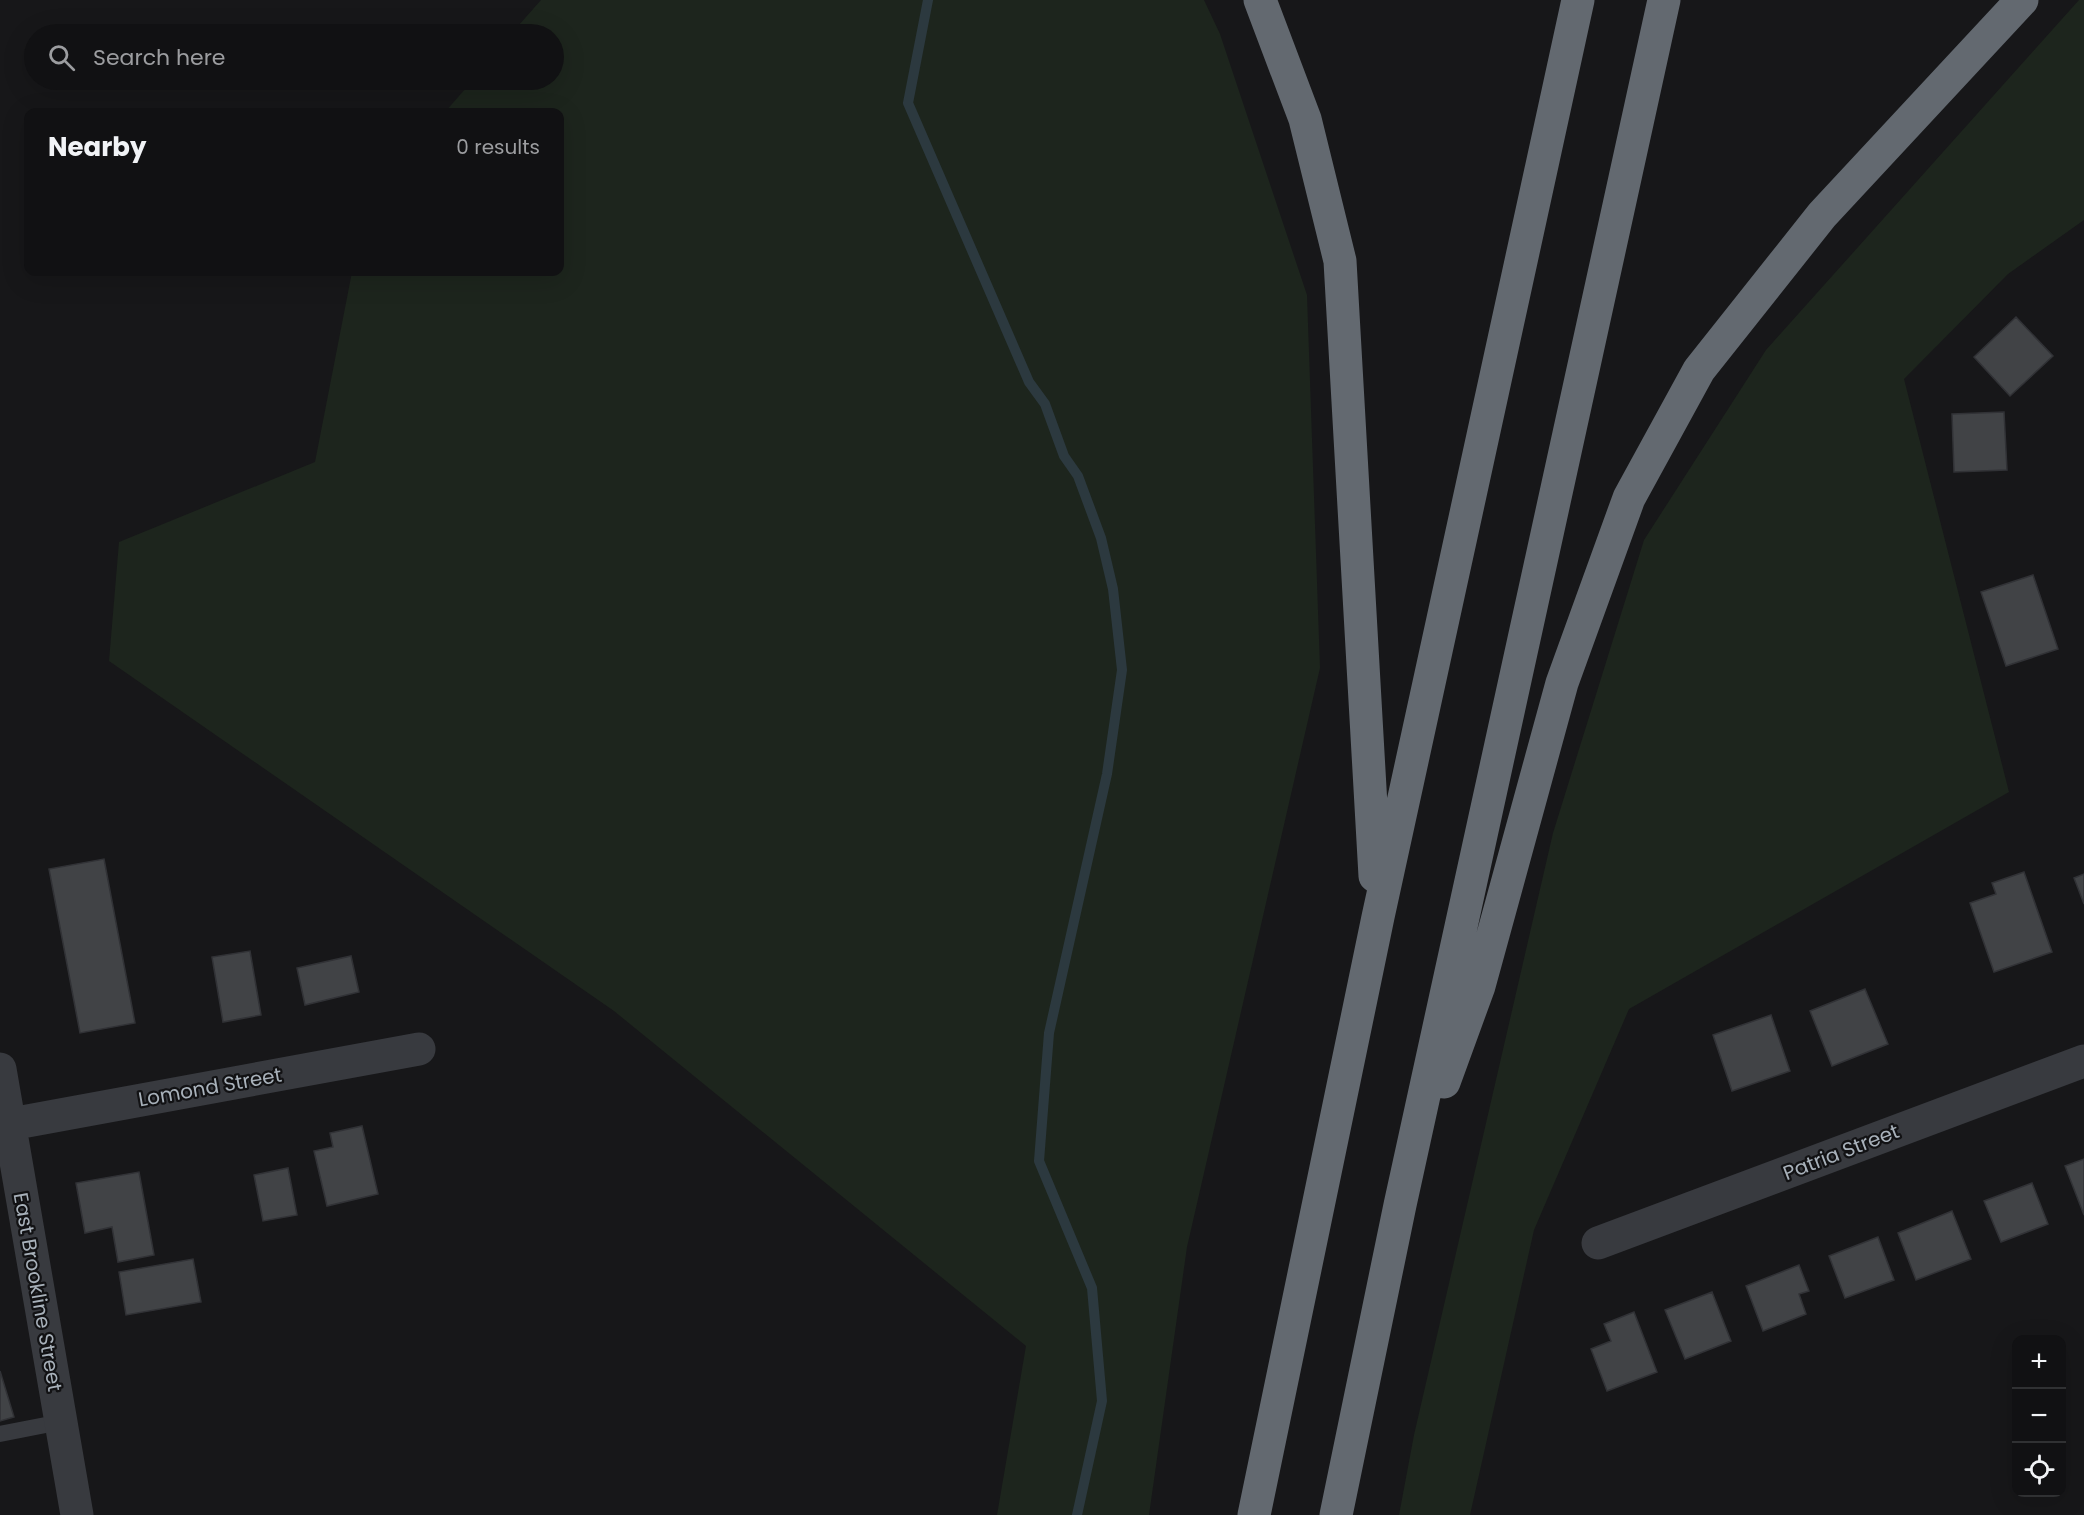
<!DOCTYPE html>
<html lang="en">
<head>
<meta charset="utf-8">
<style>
	:root { --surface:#111113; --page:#1a1a1c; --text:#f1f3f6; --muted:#9c9da0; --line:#303133 }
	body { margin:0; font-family:Poppins,sans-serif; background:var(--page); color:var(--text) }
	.controls { position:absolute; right:18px; bottom:18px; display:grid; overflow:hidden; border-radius:12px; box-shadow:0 6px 24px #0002 }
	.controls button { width:54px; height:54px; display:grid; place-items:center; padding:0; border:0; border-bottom:2px solid var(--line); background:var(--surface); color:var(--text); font:30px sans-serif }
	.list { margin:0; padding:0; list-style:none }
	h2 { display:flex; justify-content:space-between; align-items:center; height:78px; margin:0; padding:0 24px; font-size:26px }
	h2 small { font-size:20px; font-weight:400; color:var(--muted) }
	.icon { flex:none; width:33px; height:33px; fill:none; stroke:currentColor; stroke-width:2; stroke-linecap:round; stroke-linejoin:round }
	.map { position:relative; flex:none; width:2084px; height:1515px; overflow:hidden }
	.search { position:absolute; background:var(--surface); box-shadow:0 6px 24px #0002; left:24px; top:24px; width:540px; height:66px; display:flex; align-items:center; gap:15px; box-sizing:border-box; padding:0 21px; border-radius:33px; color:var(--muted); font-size:22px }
	.panel { position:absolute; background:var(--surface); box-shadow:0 6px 24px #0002; left:24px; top:108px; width:540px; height:168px; border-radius:12px }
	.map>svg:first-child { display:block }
</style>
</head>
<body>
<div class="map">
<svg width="2084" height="1515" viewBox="0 0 2084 1515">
	<rect width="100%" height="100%" fill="#171719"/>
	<path fill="#1d251d" d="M541,0H1204L1220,34L1307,295L1320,668L1187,1247L1149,1515H997L1026,1346L614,1011L109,661L119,542L315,462L352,272H560V112H445L473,80H554V34H511Z
		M2079,0H2084V220L2008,274L1904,379L2009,792L1629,1009L1534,1230L1470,1515H1399L1414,1435L1553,833L1644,540L1766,350Z"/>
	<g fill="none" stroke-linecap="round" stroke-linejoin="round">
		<path stroke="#2c393f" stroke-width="10" d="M928,0L908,103L1029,382L1045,404L1064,456L1078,476L1101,538L1113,589L1122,670L1107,774L1049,1033L1039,1161L1092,1288L1102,1401L1077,1515"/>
	</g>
	<path fill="#414346" stroke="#313236" stroke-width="1.5" d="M2016,317L2053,356L2010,396L1974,357Z
		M2004,412L2007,470L1954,472L1952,414Z
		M2033,575L2058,649L2006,666L1981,592Z
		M104,859L135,1023L80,1033L49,869Z
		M2024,872L2052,952L1994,972L1970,903L1996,894L1992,883Z
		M2084,874V904L2074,878Z
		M250,951L261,1015L223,1022L212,957Z
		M351,956L359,992L305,1005L297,968Z
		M1865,989L1888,1044L1832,1066L1810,1011Z
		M1771,1015L1790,1071L1732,1091L1713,1035Z
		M362,1126L378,1194L327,1206L314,1151L333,1147L330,1133Z
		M2084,1159V1215L2065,1166Z
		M288,1168L297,1215L263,1221L254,1175Z
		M139,1172L154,1255L118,1262L112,1227L85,1233L76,1183Z
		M2032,1183L2048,1224L2001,1242L1984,1201Z
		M1952,1211L1971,1259L1916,1280L1898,1233Z
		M1878,1237L1894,1280L1845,1298L1829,1256Z
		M193,1259L201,1302L126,1315L119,1272Z
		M1799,1265L1809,1291L1799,1294L1806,1314L1763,1331L1746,1286Z
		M1712,1292L1731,1341L1685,1359L1665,1310Z
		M1634,1312L1657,1372L1607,1391L1591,1349L1611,1341L1604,1324Z
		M0,1371L14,1417L0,1421Z"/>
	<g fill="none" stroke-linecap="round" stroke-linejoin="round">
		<path stroke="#383a3f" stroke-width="16" d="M0,1434L61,1422"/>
		<path stroke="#383a3f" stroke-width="33" d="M0,1069L77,1515
			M0,1126L419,1049
			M1598,1243L2084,1061"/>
		<path stroke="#636970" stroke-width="33" d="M1260,0L1305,119L1340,261L1375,876
			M1444,1082L1479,986L1562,683L1629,498L1699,370L1822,215L2022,0
			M1254,1515L1378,917L1578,0
			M1336,1515L1400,1205L1664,0"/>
	</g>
	<g text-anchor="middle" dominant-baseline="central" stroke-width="4.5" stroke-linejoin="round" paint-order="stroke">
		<g font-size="20" fill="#a8b1ba" stroke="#121214">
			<text transform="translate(210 1087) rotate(-10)">Lomond Street</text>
			<text transform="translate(1841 1152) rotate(-21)">Patria Street</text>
			<text transform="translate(38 1292) rotate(80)">East Brookline Street</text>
		</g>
	</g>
</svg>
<div class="controls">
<button>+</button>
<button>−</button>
<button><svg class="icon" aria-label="locate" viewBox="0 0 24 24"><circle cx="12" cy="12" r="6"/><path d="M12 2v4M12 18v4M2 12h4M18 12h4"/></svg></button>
</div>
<div class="search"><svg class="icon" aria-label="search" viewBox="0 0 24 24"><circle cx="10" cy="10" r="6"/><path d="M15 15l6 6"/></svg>Search here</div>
<section class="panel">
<h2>Nearby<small>0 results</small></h2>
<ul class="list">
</ul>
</section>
</div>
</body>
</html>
